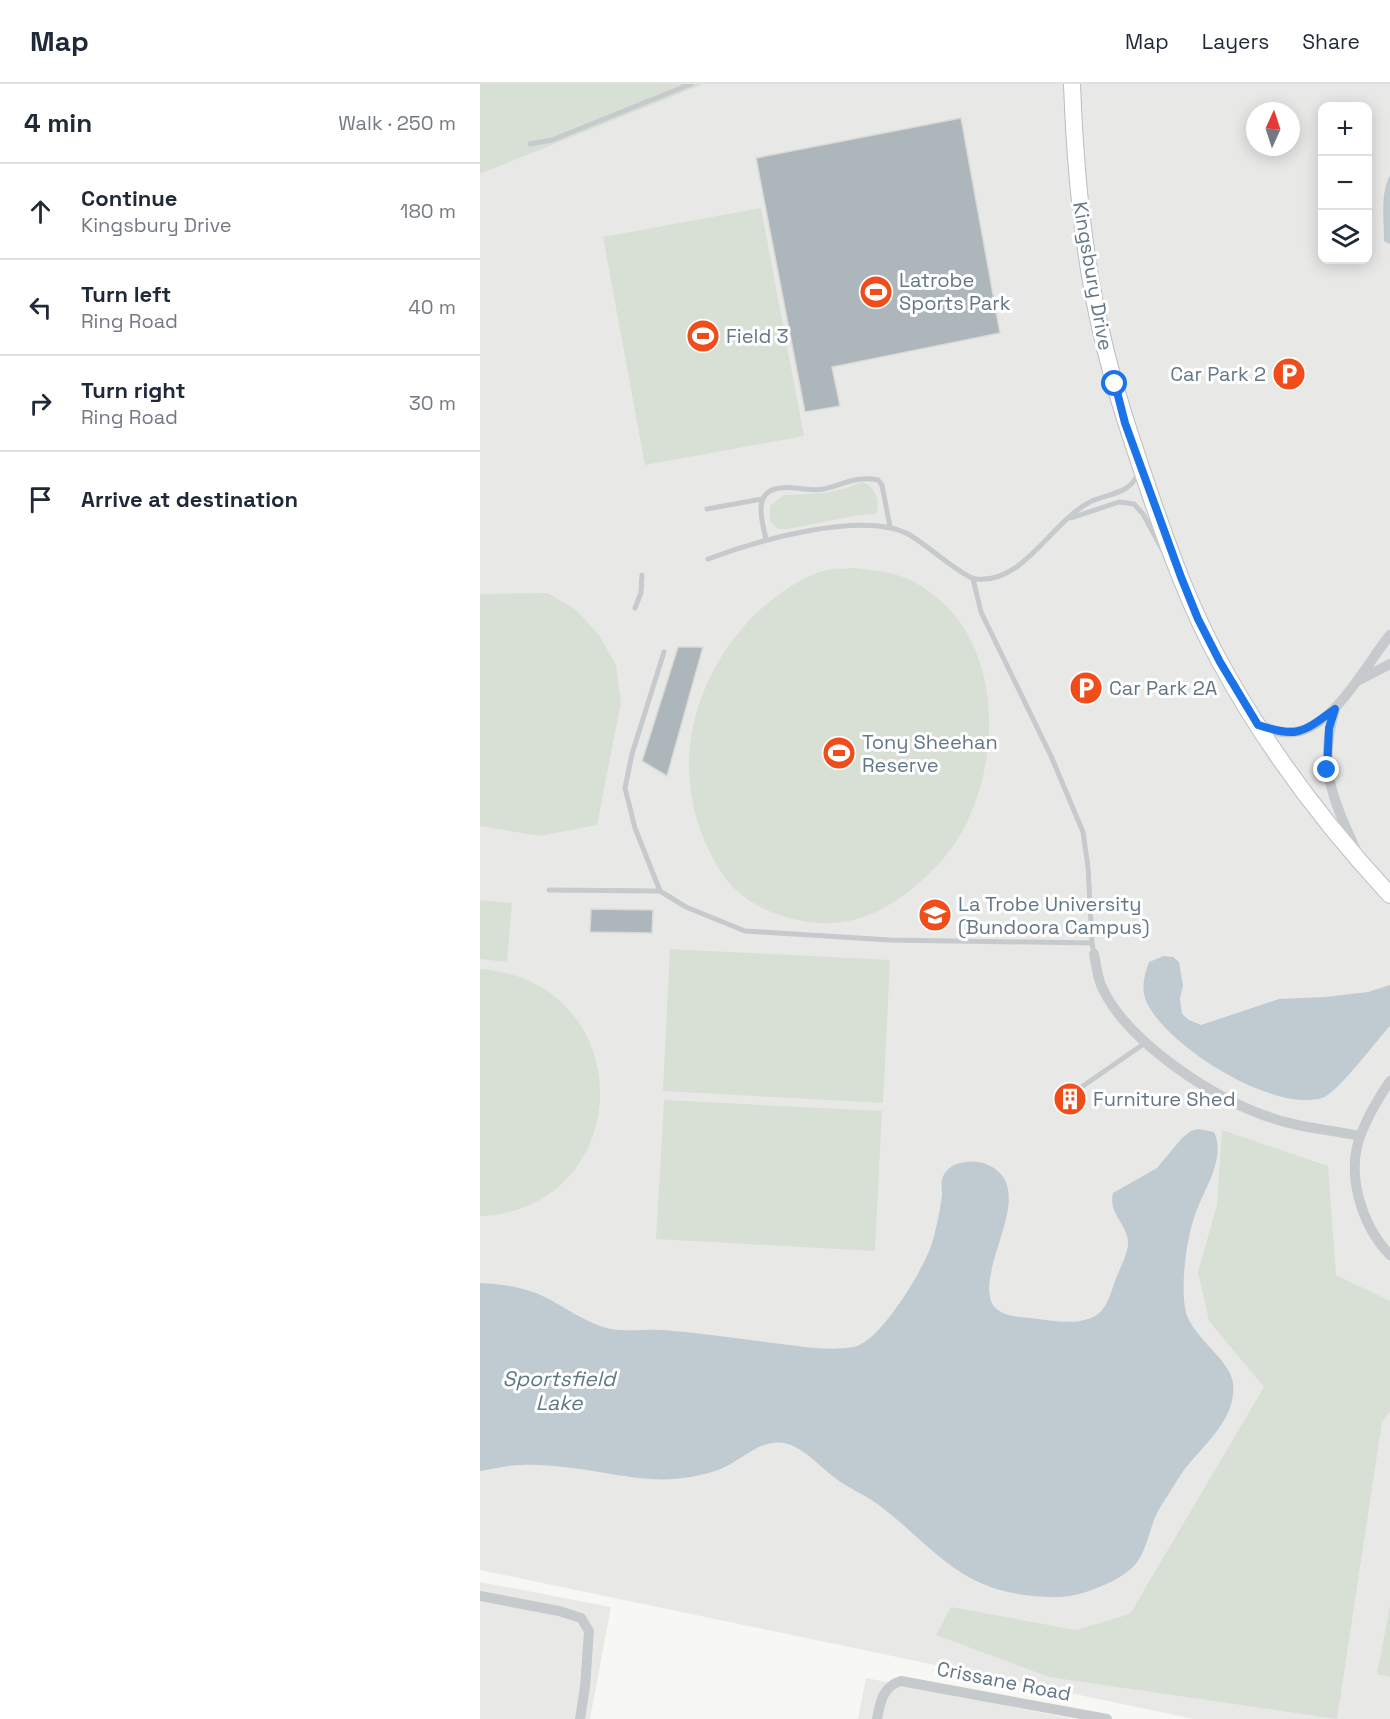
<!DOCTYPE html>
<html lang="en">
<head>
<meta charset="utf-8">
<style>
	:root { --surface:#fff; --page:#f2f2f3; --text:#1f2937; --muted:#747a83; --line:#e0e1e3 }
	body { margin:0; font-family:"Space Grotesk",sans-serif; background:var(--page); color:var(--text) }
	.controls { position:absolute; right:18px; top:18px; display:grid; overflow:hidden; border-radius:12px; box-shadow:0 3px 15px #0003 }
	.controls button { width:54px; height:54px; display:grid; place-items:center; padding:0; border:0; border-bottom:2px solid var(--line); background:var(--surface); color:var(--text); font:30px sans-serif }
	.compass { position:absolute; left:766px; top:18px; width:54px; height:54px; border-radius:50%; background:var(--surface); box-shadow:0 3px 15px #0003; rotate:3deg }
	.stop { position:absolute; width:18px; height:18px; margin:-14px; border:4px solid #1a73e8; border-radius:50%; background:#fff }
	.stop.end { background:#1a73e8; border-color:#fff; box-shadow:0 2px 6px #0008 }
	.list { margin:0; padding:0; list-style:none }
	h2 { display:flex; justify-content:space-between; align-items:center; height:78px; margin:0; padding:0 24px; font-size:26px }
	h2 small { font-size:20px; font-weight:400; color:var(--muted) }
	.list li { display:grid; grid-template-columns:39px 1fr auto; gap:18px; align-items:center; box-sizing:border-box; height:96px; padding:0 24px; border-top:2px solid var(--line) }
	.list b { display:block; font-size:22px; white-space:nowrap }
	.list p { margin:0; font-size:20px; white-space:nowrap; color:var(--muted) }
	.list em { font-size:20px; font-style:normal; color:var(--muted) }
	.icon { flex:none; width:33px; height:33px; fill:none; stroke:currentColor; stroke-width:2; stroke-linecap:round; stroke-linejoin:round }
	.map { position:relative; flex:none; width:910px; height:1635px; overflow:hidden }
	header { display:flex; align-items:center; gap:36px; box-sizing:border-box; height:84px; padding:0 30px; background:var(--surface); border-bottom:2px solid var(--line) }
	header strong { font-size:28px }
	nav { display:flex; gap:33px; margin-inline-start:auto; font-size:21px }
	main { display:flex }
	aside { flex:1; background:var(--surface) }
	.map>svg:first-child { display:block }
</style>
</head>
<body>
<header>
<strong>Map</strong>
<nav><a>Map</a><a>Layers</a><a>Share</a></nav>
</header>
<main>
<aside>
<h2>4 min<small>Walk · 250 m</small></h2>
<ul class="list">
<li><svg class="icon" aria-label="ahead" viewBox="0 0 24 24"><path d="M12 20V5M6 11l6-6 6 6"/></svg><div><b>Continue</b><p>Kingsbury Drive</p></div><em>180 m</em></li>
<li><svg class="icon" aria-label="left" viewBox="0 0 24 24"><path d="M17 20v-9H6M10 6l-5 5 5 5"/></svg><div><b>Turn left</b><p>Ring Road</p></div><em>40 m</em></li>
<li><svg class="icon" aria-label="right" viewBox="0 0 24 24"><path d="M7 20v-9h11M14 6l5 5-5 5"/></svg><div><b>Turn right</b><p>Ring Road</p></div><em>30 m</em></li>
<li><svg class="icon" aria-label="arrive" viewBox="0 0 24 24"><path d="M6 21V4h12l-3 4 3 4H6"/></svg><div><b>Arrive at destination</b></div></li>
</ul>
</aside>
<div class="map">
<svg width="910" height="1635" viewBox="0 0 910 1635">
	<rect width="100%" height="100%" fill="#f7f7f3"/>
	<path fill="#e8e9e7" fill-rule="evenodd" d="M224,0H910V1635H714L0,1486V90ZM842,22H888V176H842ZM775,27H811V63H775Z
		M0,1498L131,1523L110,1635H0Z
		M386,1594L594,1635H378Z"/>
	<path fill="#d8dfd4" d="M0,0H224L0,90Z
		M281,124L324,352L165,381L123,153Z
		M381,398C395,400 401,418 396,430L379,431L308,445H298L290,437V422L304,411L345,409L367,404Z
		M374,484C394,486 416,488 434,498C522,545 525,667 483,746C470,771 447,794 424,811C391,835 358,845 318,836C288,830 257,814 241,788C220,755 209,719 209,680C210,609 251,540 310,503C322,496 335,488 348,486C356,484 366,485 374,484Z
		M68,509L96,526L119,551L136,581L141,618L117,741L60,752L0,742V510Z
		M0,816L32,819L27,878L0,875Z
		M190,865L410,876L403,1019L183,1007Z
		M0,885C162,897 158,1125 0,1132Z
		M184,1016L402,1027L395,1167L176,1155Z
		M742,1046L848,1082L856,1191L910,1217V1327L902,1338L857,1635L569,1593L456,1551L471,1523L596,1546L650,1530L784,1303L729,1237L718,1188L737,1121Z
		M910,1522V1593L897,1590Z"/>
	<path fill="#bfcbd0" d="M910,91V160L904,157C904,136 900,110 910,91Z
		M684,872L693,873L699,878L703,902L700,914L702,930L709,936L721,941L799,915L845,913L888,908L910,901V942C896,957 857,1010 842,1014C793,1029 686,962 666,917C661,904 664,891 669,878Z
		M718,1045L734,1048C747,1075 722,1108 714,1134C706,1158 701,1198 705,1224C709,1252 750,1274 753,1299C757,1335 724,1360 704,1386C696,1397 689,1410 681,1422C669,1440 669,1465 654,1482C641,1495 623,1502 606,1508C588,1514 572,1514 553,1512C478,1505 455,1464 400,1422C388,1412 372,1406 359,1397C343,1386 330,1369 311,1361C285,1351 266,1373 245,1383C235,1388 221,1391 210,1393C168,1401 126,1387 84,1383C70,1382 56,1380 42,1381C28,1381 14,1385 0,1387V1199C19,1200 38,1202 56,1209C80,1219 106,1240 131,1245C147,1248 166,1245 183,1246C222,1249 262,1255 301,1260C325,1263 350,1267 374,1263C400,1258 443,1186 451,1162C456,1147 460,1127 462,1111C462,1106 461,1101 462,1096C464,1087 471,1081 480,1079C492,1076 503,1077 514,1084C554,1111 499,1179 511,1217C516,1232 538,1233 551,1234C570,1236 590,1241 608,1235C625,1230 629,1215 634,1200C638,1188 644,1178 647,1166C654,1144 627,1132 633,1109L677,1084L702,1054L711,1047Z"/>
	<path fill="#adb6bb" stroke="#d9d9d6" stroke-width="1.5" d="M481,34L520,249L352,283L360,322L325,328L276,74Z
		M198,563H223L187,692L162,677Z
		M111,825L173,826L172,849L110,848Z
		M590,1005L600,1016L587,1024L579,1015Z"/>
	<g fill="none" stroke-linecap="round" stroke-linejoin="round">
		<defs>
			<path id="primary" d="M592,0C595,83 602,166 621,247C633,301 651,354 669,407C689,465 710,524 740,578C785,661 846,742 910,811"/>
		</defs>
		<use href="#primary" stroke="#b9bdc1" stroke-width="18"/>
		<path stroke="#c6cacd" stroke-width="5" d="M50,60L72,56L211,0
			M227,425L282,415
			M591,434L639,418L654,420L663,430L683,467
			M286,455C279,426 273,399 316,404C326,405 334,407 344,405C363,401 377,391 398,396L402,401L410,443
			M228,475C276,457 381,426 428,450C444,458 483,494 496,495C544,500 571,438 610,418C628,409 650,411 658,389
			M493,495L501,528L571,672L603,748L608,783L612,859L614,870
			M155,524L161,509L162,491
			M69,806L180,807L206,823L265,847L410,856L612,859
			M180,807L155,744L145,704L152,670L184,568
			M593,1009L665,959"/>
		<path stroke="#c6cacd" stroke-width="10" d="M879,596L910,580
			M855,625C838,684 852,713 876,766
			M778,641C790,645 801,650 814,648C853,645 887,579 910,551
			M614,870C616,880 617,891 621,901C645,957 737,1018 795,1035C822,1044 851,1046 880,1052
			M910,997C899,1013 888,1032 881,1050C865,1090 882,1142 910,1171
			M0,1512L79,1527L101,1534L109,1547L105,1603L100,1635
			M397,1635C400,1618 403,1602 421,1597L627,1635"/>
		<use href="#primary" stroke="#fff" stroke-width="16"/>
	</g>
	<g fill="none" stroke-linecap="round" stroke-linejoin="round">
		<path stroke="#1a73e8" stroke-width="8" d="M635,300L645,339L701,493L718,535L740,578L778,641C818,654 822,649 855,625L849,644L847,686"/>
	</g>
	<defs>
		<symbol id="stadium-disc" viewBox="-11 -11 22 22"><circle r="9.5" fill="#f14d1a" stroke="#fff"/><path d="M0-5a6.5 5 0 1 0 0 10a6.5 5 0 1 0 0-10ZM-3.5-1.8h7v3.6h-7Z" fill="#fff"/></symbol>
		<symbol id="parking-disc" viewBox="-11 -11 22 22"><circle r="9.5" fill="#f14d1a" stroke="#fff"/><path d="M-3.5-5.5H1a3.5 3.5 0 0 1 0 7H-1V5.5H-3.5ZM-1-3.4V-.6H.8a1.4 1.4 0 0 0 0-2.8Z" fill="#fff"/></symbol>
		<symbol id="university-disc" viewBox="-11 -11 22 22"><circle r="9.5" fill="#f14d1a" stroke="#fff"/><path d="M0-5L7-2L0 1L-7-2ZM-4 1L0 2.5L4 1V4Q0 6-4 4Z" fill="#fff"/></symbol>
		<symbol id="building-disc" viewBox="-11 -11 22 22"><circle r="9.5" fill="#f14d1a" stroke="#fff"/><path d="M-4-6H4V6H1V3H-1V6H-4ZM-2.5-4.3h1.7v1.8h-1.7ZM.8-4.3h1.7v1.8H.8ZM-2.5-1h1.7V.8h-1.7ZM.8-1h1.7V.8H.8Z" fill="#fff"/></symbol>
	</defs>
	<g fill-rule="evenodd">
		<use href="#stadium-disc" x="377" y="189" width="38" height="38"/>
		<use href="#stadium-disc" x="204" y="233" width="38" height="38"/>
		<use href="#parking-disc" x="790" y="271" width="38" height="38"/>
		<use href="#parking-disc" x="587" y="585" width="38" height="38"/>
		<use href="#stadium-disc" x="340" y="650" width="38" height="38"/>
		<use href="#university-disc" x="436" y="812" width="38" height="38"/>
		<use href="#building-disc" x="571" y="996" width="38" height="38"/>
	</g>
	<g text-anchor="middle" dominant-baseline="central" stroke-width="6" stroke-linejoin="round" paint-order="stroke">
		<g font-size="20" fill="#647787" stroke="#fff">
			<text transform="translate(613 192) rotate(80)">Kingsbury Drive</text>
			<text transform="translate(524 1597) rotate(11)">Crissane Road</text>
		</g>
		<g font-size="20" fill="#647787" stroke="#fff" text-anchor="start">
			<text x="419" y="196">Latrobe<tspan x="419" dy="23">Sports Park</tspan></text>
			<text x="246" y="252">Field 3</text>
			<text x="786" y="290" text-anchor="end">Car Park 2</text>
			<text x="629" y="604">Car Park 2A</text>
			<text x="382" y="658">Tony Sheehan<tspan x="382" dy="23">Reserve</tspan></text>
			<text x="478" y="820">La Trobe University<tspan x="478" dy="23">(Bundoora Campus)</tspan></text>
			<text x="613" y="1015">Furniture Shed</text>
		</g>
		<g font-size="21" font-style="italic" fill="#5f7983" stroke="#fff">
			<text x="79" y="1294">Sportsfield<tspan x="79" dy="24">Lake</tspan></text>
		</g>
	</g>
</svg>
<div class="controls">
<button>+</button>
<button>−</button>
<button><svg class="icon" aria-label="layers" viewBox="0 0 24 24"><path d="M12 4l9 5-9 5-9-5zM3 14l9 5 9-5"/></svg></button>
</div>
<svg class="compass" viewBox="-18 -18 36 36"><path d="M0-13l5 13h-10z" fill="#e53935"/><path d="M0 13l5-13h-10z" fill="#747a83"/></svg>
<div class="stop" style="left:635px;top:300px"></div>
<div class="stop end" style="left:847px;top:686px"></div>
</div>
</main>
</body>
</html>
